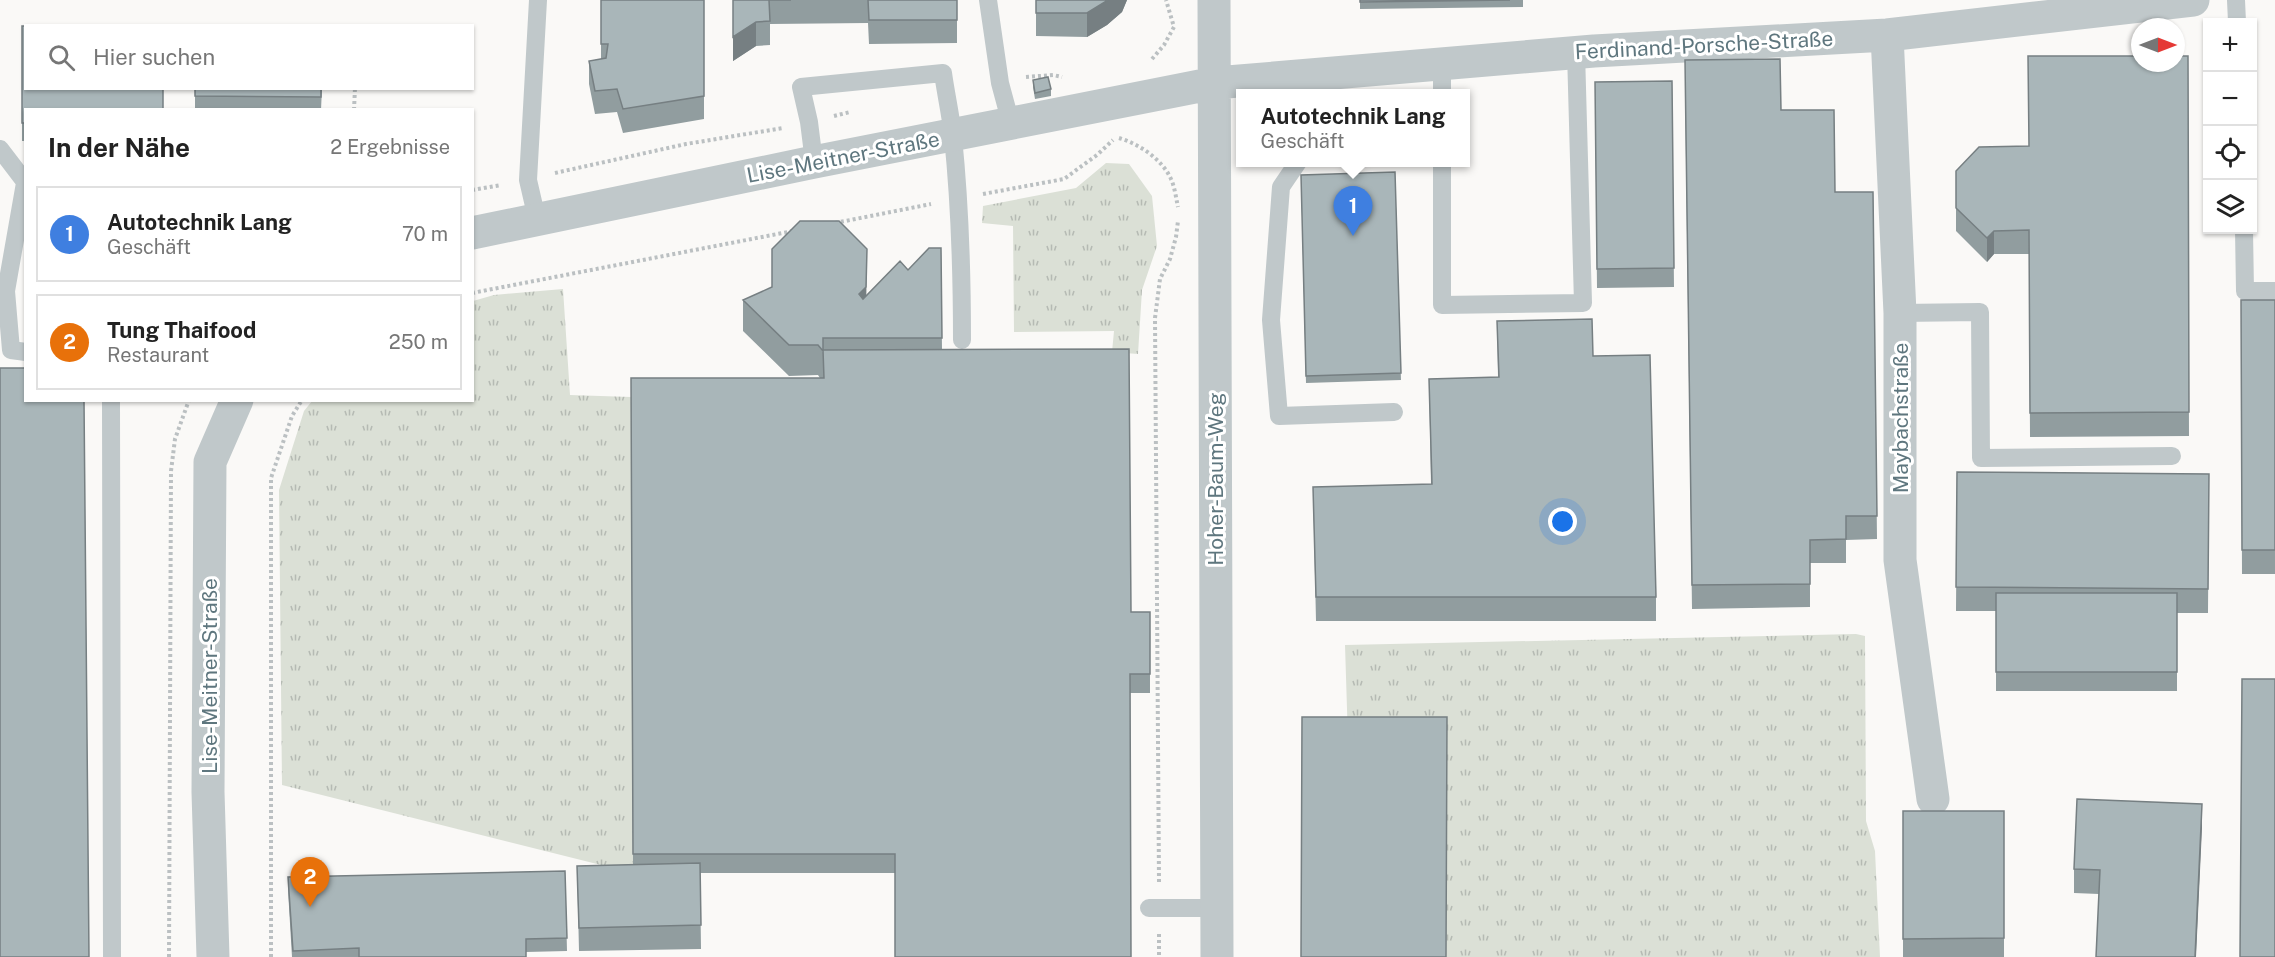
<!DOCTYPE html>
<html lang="de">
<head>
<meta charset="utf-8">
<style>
	:root { --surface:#fff; --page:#f2f2f2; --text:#222; --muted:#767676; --line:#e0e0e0; --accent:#d93025 }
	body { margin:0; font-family:"Public Sans",sans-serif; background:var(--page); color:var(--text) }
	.controls { position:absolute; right:18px; top:18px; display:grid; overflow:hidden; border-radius:0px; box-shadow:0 2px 4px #0004 }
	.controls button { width:54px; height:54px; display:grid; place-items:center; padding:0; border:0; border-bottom:2px solid var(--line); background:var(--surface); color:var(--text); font:30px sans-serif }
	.compass { position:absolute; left:2131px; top:18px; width:54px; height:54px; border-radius:50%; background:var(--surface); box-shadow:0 2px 4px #0004; rotate:90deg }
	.you { position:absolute; left:1563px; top:522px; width:21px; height:21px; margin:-15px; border:4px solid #fff; border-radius:50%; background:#1a73e8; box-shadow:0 0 0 9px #1a73e833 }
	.badge { display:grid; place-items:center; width:39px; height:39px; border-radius:50%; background:var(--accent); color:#fff; font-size:20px; font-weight:700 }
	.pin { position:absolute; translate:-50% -50px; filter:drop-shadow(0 2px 3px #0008) }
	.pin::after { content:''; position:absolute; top:32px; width:21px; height:18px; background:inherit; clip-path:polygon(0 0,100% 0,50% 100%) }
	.popup { position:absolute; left:1236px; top:89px; width:234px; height:78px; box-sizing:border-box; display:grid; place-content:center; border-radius:0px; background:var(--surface); filter:drop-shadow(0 2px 4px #0005); font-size:20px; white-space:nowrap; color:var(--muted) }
	.popup b { font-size:22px; color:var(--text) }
	.popup::after { content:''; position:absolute; left:50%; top:100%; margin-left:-12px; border:12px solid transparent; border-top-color:var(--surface) }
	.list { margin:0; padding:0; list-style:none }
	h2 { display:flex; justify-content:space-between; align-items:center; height:78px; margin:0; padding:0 24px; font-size:26px }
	h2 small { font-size:20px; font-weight:400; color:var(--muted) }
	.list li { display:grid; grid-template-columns:39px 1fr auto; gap:18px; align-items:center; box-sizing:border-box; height:96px; margin:0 12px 12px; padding:0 12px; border:2px solid var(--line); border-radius:0px }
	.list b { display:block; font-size:22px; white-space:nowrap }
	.list p { margin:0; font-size:20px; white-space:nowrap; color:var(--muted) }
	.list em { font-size:20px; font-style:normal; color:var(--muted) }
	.icon { flex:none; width:33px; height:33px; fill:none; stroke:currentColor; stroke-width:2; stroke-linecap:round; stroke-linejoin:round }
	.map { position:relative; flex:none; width:2275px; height:957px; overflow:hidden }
	.search { position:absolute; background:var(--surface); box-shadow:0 2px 4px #0004; left:24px; top:24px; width:450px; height:66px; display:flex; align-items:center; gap:15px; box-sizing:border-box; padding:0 21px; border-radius:0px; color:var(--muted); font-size:22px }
	.panel { position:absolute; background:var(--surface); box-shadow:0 2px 4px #0004; left:24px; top:108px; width:450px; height:294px; border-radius:0px }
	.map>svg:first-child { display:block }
</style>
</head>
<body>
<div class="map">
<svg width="2275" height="957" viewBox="0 0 2275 957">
	<defs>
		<pattern id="grass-tufts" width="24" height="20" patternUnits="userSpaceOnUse" patternTransform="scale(1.5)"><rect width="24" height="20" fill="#dbe0d6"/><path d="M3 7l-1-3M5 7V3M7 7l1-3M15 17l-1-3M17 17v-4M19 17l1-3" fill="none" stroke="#b5bab3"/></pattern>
	</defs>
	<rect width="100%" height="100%" fill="#faf9f7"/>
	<path fill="url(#grass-tufts)" d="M1106,163L1129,164L1152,196L1157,246L1142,290L1138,354L1112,352L1114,331L1014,332L1013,226L982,223L983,206L1076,188Z
		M563,289L570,395L631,397L633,873L282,785L279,490L304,411L312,401L472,400L473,301L494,295Z
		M1856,634L1865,636L1866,821L1875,851L1880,957H1446L1447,741H1348L1345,645Z"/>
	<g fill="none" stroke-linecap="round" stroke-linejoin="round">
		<path stroke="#bbc0c2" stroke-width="4" stroke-dasharray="3 3" stroke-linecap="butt" d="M1152,59L1164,45L1174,27L1166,0
			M1026,77L1053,75L1062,77
			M354,110L355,88
			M834,116L850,112
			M1119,138C1139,144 1162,159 1171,179C1175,188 1176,198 1178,207
			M555,173L686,144L783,128
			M472,190L501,185
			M983,194L1064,179L1097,155L1113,140
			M835,223L931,204
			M472,293L793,231
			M1159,882L1155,318L1160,279L1170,259L1176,237L1178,221
			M1159,934V957
			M169,957L171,471L175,439L189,400
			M271,957V478L292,416L302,400"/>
		<path stroke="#c0c8ca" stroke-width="18" d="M988,0L1000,83L1011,124
			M2236,0L2237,22
			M1442,94V64
			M0,149L26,183
			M814,162L809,122L801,87L943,73C946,95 951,116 953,137C960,205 962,272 962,340
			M1298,162L1281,187L1271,320L1279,416L1394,412
			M1442,162V305L1583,303L1576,52
			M25,183L6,291L11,350L26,352
			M537,219L528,180L538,0
			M2244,230L2245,291H2275
			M1900,313L1980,312L1981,458L2172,456
			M111,400L112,957
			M1149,908H1217"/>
		<path stroke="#c0c8ca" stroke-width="33" d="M1214,0L1217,957
			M1887,35L1900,313V560L1933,799
			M472,233L814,162L1215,83L1594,51L1887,35L2193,0
			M213,957L208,792L210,462L237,400"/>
	</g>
	<path fill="#919d9f" d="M601,0H704V119L623,133L617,112L595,114L589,84V61L601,59Z
		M733,0H957V43L869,44L868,23L770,24V45L756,46L733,61Z
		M1036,0H1127L1122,12L1107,25L1087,37L1036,36Z
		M1360,0H1523V7L1360,9Z
		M22,26L26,110V141H22Z
		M2188,56L2189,436L2030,437L2029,254H1994L1987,262L1956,231V171L2029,146Z
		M1033,80L1051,89V96L1035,99L1033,87Z
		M1672,81L1674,287L1597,288L1595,82Z
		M1685,84L1781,110L1835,192H1873L1877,539L1846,540V563H1810V607L1692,609Z
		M195,88H322L321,110H195Z
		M1395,172L1401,380L1306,383L1301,175Z
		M941,248L942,350L1131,612L1150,674V693H1130L895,873H700L701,949L579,951L577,866L633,865L631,378H820L818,375L789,376L743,331V300L867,295L908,270Z
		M2241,300H2275V574H2242Z
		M1497,321L1593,356L1656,597V621H1316L1313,487L1431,484L1429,379L1498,377Z
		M1957,472L2209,474L2208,613H2177V691H1996V611H1956Z
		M1903,811H2004V957H1903Z
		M2202,828L2099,894L2074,893V869Z
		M565,871L567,951L526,952V957H292L288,890V877Z"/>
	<path fill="#767f82" d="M1108,0H1127L1122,12L1107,25L1087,37V13Z
		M756,22V46L733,61V37Z
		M1994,231V254L1987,262V238Z
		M867,249L866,318L859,294Z
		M2202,804V828L2196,957H2195Z"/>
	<path fill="#a9b6b9" stroke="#767f82" stroke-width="1.5" d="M601,0H704V96L623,109L617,89L595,91L589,61L606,58L608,44H601Z
		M733,0H791H769L770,21L756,22L733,37Z
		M868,0H957V20H869Z
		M1036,0H1108L1087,13H1036Z
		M1360,0H1510L1360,2Z
		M22,26H26V88H163V110H26V123H22Z
		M2028,56H2140V63H2176V56H2188L2189,412L2030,413L2029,230L1994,231L1987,238L1956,208V171L1979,147L2029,146Z
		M1780,59L1781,110H1834L1835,192H1873L1877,516H1846V539L1810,540V584L1692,585L1685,60Z
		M1048,77L1051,89L1035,93L1033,80Z
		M1672,81L1674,268L1597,269L1595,82Z
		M195,88H321V97L195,96Z
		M1395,172L1401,373L1306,376L1301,175Z
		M800,221H839L867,249L866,287L859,294L863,299L900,261L908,270L929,248H941L942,338H823V351L818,345H789L743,300L772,287V249Z
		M2241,300H2275V550H2242Z
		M1592,319L1593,356L1650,355L1656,597H1316L1313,487L1432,484L1429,379L1499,377L1497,321Z
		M1129,349L1131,612H1150V674H1130L1131,957H895V854H633L631,378H824L823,350Z
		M0,368H26V400H84L89,957H0Z
		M1957,472L2209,474L2208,589L1956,587Z
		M1996,593H2177V672H1996Z
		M2242,679H2275V957H2240Z
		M1302,717H1447L1446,957H1301Z
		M2077,799L2202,804L2195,957H2096L2100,870L2074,869Z
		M1903,811H2004V938L1903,939Z
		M700,863L701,925L579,928L577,866Z
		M565,871L567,938L526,939V957H359V948L293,951L288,877Z"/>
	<g text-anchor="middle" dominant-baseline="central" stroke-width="6" stroke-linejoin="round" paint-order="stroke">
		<g font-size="21" fill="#5e767e" stroke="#fff">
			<text transform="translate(1704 45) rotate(-3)">Ferdinand-Porsche-Straße</text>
			<text transform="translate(843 157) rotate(-11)">Lise-Meitner-Straße</text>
			<text transform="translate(1900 418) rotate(-90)">Maybachstraße</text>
			<text transform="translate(1215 479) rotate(-90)">Hoher-Baum-Weg</text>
			<text transform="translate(209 676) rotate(-90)">Lise-Meitner-Straße</text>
		</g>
	</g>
</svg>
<div class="controls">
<button>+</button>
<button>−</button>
<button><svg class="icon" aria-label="locate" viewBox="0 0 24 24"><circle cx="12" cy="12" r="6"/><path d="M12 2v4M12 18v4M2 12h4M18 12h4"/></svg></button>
<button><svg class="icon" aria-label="layers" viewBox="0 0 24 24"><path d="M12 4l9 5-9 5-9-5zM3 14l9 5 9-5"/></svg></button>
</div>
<svg class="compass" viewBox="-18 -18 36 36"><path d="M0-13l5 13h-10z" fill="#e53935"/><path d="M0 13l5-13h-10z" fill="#767676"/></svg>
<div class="you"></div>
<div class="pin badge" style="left:1353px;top:236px;background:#3f7fe0">1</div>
<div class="popup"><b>Autotechnik Lang</b>Geschäft</div>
<div class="pin badge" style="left:310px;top:907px;background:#e8710a">2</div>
<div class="search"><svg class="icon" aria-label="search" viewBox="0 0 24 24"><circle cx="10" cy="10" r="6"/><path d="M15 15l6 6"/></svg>Hier suchen</div>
<section class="panel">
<h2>In der Nähe<small>2 Ergebnisse</small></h2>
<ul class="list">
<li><span class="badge" style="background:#3f7fe0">1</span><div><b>Autotechnik Lang</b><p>Geschäft</p></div><em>70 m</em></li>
<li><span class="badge" style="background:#e8710a">2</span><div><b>Tung Thaifood</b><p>Restaurant</p></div><em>250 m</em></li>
</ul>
</section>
</div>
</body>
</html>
